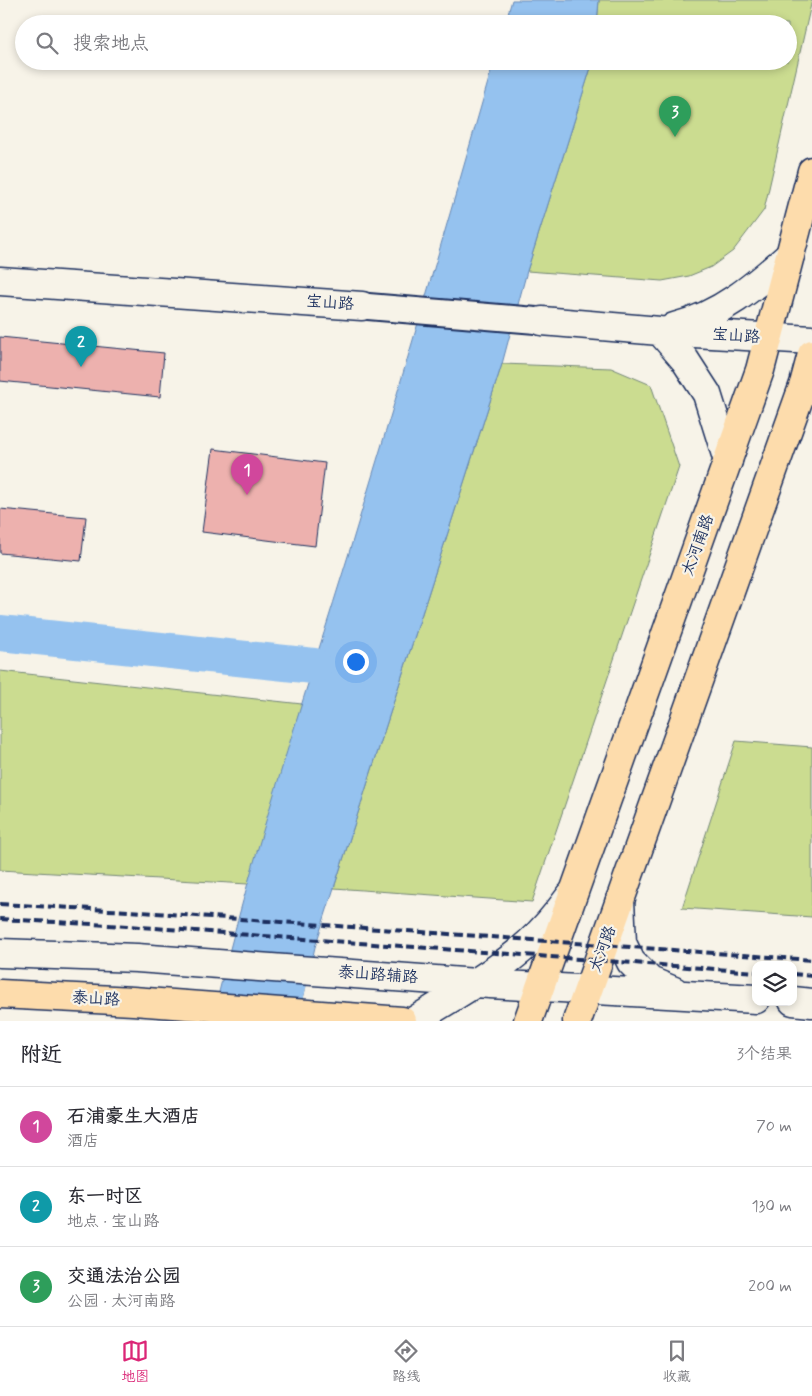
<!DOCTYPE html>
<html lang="zh">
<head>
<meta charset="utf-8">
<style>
	:root { --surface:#fff; --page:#f2f2f3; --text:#2b2b33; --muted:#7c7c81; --line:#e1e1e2; --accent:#db2777 }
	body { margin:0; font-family:Mynerve,"LXGW WenKai TC",sans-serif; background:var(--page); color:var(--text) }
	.controls { position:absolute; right:15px; bottom:15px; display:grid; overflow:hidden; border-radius:10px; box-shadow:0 2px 8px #0003 }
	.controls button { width:45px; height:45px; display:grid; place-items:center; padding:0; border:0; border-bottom:1px solid var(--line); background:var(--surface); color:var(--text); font:25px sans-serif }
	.you { position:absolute; left:355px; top:661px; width:18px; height:18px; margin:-12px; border:4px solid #fff; border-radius:50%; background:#1a73e8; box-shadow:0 0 0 8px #1a73e833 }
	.badge { display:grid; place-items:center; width:32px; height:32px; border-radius:50%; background:var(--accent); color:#fff; font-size:16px; font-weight:700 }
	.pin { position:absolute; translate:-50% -41px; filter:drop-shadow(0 1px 2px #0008) }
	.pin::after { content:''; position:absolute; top:26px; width:18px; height:15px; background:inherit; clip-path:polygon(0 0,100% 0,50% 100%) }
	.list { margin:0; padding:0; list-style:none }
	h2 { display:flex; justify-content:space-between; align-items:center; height:65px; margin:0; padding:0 20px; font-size:21px }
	h2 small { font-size:16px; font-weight:400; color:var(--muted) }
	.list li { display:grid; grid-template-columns:32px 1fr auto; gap:15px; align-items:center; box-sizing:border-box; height:80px; padding:0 20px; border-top:1px solid var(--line) }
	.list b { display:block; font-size:19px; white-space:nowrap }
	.list p { margin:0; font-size:16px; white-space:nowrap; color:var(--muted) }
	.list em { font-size:16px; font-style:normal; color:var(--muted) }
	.icon { flex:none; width:28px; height:28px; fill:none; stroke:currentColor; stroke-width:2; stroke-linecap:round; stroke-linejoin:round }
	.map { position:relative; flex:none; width:812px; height:1021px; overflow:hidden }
	.search { position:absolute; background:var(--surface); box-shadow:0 2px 8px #0003; left:15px; right:15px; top:15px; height:55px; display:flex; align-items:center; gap:12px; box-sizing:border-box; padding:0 18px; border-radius:28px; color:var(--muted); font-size:19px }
	.sheet { height:305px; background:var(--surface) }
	nav { display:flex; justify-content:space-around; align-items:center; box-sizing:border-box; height:70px; border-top:1px solid var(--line); background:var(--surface); font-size:14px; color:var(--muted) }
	nav a { display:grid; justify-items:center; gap:2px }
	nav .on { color:var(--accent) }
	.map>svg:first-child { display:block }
</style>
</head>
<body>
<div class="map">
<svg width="812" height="1021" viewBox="0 0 812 1021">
	<rect width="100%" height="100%" fill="#f7f3e8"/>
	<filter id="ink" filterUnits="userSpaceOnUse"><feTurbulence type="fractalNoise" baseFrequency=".02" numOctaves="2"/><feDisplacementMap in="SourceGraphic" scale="10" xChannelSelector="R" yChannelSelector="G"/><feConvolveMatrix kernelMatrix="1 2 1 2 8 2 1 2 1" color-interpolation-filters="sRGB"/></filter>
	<g filter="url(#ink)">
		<path fill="#cbdc90" stroke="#738677" d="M599,0H812L764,210L733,251L711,267L689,276L662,281L527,271L593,61H788V24H597Z
			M502,364L611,368L651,385L679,467L532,902L334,888Z
			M0,671L302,704L248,884L0,870Z
			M736,741L812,747V917L682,908Z"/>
		<path fill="#95c2ef" stroke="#6487b5" d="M512,0H599L597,24H505Z
			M494,61H593L527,271L502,364L315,947L298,1021H212C250,860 303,702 352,543C401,383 448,222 494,61Z"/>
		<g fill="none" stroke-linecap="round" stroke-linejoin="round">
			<path stroke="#95c2ef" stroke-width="36" d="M0,633L314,666"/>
		</g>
		<path fill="#edb1ae" stroke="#1b2f5e" d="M0,337L164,353L160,397L0,381Z
			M213,449L325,463L315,546L202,532Z
			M0,509L86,517L81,561L0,553Z"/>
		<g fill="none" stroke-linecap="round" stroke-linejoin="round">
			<defs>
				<path id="street" d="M362,306L542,321"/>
				<path id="secondary" d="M0,281L362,306
					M542,321L660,331L812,340
					M674,327C720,316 756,285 790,255
					M660,331L685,360L707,394L728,461
					M620,900L622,943L631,962L650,981L674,991
					M0,953L137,958L490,984L756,999
					M793,1001L812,1003
					M414,1021C452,997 494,974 528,944C544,930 558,913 571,895"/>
				<path id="primary" d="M0,994L133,1001L402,1021
					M528,1021L760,370L812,171
					M577,1021L804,384L812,354"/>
			</defs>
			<use href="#street" stroke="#1b2f5e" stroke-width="29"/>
			<use href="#secondary" stroke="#1b2f5e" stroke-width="31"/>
			<use href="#primary" stroke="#1b2f5e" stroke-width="31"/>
			<use href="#street" stroke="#f7f3e8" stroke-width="25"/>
			<use href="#secondary" stroke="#f7f3e8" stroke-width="28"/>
			<use href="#primary" stroke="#fddcac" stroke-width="28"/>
			<path stroke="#1b2f5e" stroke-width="4" stroke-dasharray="8 4" stroke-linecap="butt" d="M0,904L128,911L812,960
				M0,919L127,926L756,972
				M793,974L812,976"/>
		</g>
	</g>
	<g text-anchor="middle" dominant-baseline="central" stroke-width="4.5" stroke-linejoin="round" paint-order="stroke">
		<g font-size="16" fill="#1b2f5e" stroke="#f7f3e8">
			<text transform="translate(330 303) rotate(4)">宝山路</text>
			<text transform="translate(736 336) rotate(4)">宝山路</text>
			<text transform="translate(698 545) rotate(-70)">太河南路</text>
			<text transform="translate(603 949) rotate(-70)">太河路</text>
			<text transform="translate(378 975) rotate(4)">泰山路辅路</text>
			<text transform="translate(96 999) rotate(3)">泰山路</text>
		</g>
	</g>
</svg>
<div class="controls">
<button><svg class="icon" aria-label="layers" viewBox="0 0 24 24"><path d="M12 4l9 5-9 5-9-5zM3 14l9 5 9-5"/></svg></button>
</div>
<div class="you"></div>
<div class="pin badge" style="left:247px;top:495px;background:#d1479c">1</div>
<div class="pin badge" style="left:81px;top:367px;background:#0f9aa8">2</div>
<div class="pin badge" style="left:675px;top:137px;background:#2e9e5b">3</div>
<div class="search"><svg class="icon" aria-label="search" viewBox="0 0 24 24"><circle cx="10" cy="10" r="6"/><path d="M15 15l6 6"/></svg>搜索地点</div>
</div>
<section class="sheet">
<h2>附近<small>3个结果</small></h2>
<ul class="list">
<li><span class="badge" style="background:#d1479c">1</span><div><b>石浦豪生大酒店</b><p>酒店</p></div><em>70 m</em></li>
<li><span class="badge" style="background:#0f9aa8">2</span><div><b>东一时区</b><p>地点 · 宝山路</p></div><em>130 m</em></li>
<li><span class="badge" style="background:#2e9e5b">3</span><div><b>交通法治公园</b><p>公园 · 太河南路</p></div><em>200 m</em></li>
</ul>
</section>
<nav>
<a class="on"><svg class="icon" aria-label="map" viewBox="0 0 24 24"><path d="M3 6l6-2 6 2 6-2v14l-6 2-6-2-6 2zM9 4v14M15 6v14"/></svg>地图</a>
<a><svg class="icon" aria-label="directions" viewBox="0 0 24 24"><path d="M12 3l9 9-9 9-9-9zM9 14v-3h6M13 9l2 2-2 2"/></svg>路线</a>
<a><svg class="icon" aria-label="saved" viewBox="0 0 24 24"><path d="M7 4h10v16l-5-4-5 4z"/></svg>收藏</a>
</nav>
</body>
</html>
